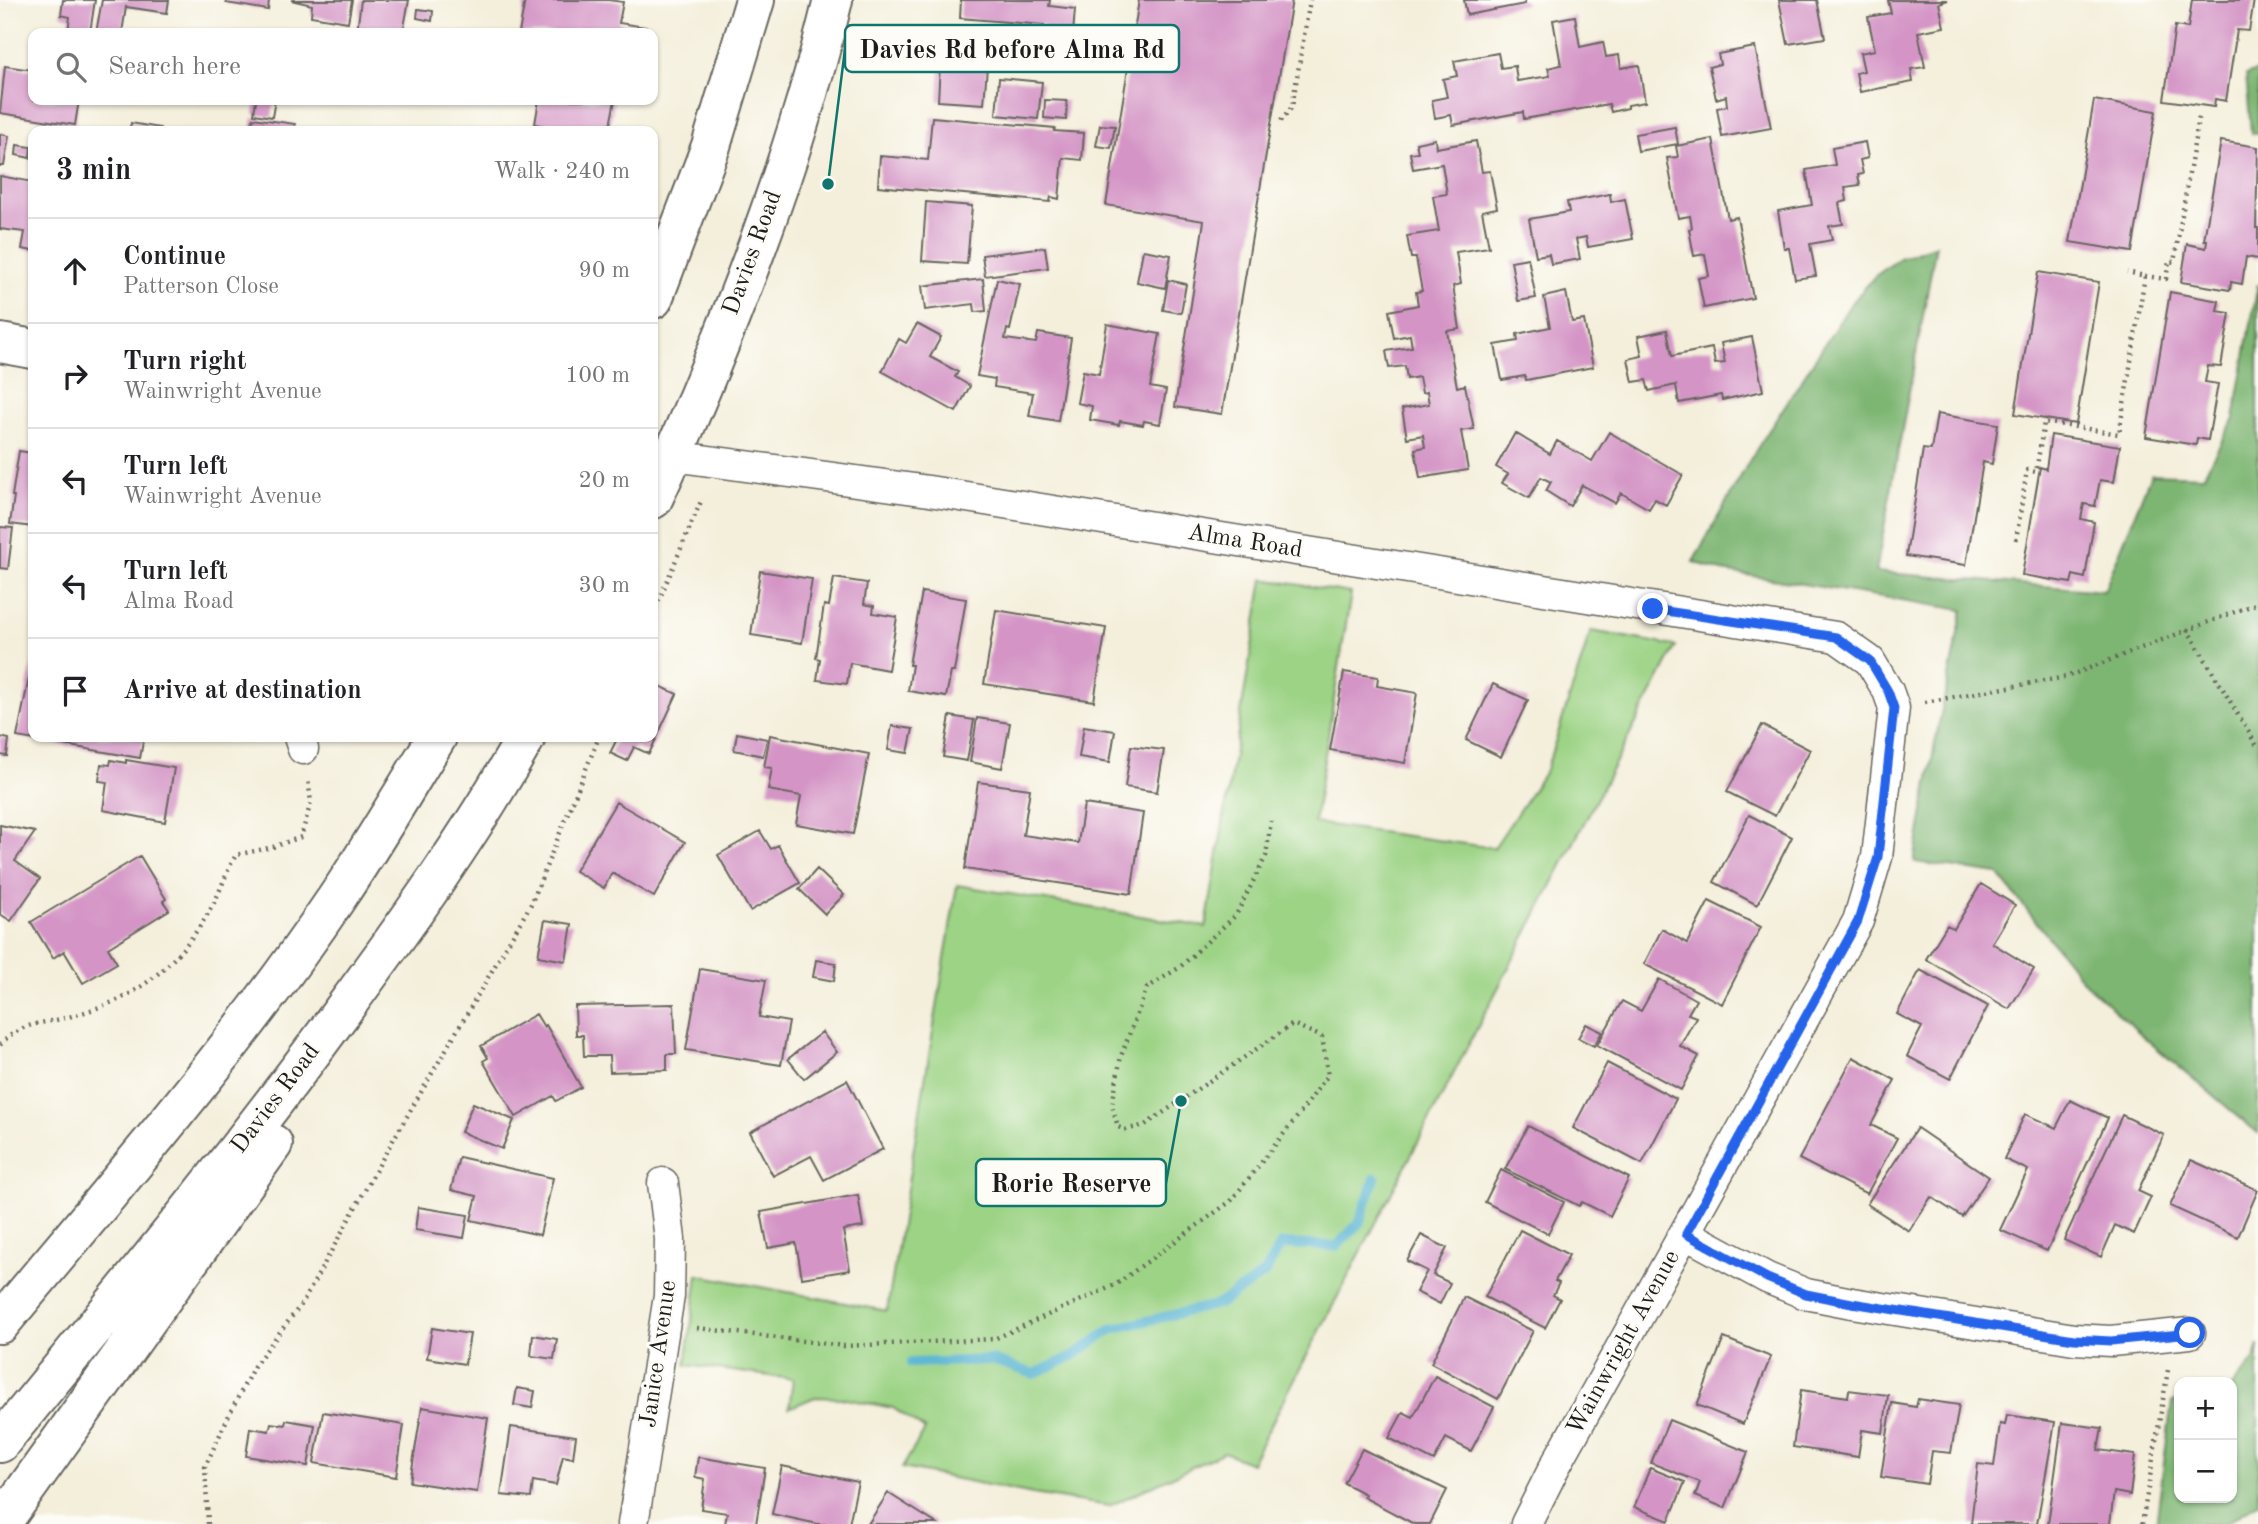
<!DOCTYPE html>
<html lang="en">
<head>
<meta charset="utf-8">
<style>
	:root { --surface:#fff; --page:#f2f2f2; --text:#202124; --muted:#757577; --line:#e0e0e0 }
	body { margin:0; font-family:"Old Standard TT",serif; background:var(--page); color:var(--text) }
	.controls { position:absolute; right:21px; bottom:21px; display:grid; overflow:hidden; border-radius:14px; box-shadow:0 2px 5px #0004 }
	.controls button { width:63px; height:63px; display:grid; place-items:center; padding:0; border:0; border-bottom:2px solid var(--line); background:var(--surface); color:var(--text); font:35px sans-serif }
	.stop { position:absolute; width:21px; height:21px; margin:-16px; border:5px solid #2563eb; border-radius:50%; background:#fff }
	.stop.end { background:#2563eb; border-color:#fff; box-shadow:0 2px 7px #0008 }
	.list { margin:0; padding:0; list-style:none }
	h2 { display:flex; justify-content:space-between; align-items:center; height:91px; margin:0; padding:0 28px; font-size:30px }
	h2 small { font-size:23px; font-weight:400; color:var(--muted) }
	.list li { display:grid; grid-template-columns:46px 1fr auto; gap:21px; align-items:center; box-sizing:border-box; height:105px; padding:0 28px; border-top:2px solid var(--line) }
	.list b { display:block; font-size:26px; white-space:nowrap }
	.list p { margin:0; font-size:23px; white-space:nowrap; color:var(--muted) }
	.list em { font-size:23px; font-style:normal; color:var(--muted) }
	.icon { flex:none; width:38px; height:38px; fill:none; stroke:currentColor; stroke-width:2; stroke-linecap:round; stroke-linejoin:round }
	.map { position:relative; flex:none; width:2258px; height:1524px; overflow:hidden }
	.search { position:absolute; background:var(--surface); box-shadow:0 2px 5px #0004; left:28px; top:28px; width:630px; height:77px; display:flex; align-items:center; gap:18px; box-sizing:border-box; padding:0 24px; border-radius:14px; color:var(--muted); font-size:26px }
	.panel { position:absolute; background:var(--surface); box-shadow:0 2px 5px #0004; left:28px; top:126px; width:630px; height:616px; border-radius:14px }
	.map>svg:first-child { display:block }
</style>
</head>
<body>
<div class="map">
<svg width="2258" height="1524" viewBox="0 0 2258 1524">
	<rect width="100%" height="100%" fill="#fdfcf7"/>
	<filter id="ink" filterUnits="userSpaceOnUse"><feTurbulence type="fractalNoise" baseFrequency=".0143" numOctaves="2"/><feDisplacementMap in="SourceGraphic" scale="14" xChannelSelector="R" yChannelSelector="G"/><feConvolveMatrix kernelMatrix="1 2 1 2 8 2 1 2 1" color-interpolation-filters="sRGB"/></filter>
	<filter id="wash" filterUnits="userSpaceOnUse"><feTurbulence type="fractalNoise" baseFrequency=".00686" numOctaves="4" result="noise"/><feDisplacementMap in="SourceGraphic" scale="28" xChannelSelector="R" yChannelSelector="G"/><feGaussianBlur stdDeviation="1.57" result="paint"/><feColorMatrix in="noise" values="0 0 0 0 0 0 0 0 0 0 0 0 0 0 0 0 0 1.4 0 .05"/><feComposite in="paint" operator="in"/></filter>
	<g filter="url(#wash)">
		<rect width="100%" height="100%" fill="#f4efdb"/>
		<path fill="#9cd385" stroke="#5c7850" stroke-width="2" d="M1263,579L1351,593L1314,823L1494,848L1546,770L1591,631L1676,646L1251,1463L1224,1452L1109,1506L1033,1494L902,1468L925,1430L893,1408L841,1398L815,1397L789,1408L793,1379L686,1365L698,1275L887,1311L957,885L1206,927Z"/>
		<path fill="#7db572" stroke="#4c6847" stroke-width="2" d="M2258,70V134L2251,133L2246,75Z
			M1936,245L1876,572L2104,591L2151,474L2203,476L2234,419L2258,284V1133L2153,1045L2086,984L1998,874L1914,862L1936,738L1963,610L1722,571L1693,562L1751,458L1850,305L1874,277L1900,258Z
			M2258,1345V1503L2224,1524H2156L2172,1401H2179V1498H2232V1387L2255,1358Z"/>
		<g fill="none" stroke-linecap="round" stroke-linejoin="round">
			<path stroke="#53b2d1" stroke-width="10" d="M911,1363L992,1360L1034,1374L1073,1356L1112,1329L1219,1304L1265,1273L1281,1244L1337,1246L1359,1223L1375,1178"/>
		</g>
		<g id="blocks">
			<path fill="#d495c6" d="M63,0H95L90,33L68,31L70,17L61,15Z
				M102,0H169L167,13L126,7L122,33H96Z
				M226,0H269L268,10L226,3Z
				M291,0H352L348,22L311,16L312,5Z
				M361,0H409L403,33L357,32Z
				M525,0H608L623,2L619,23L646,27L645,33H519Z
				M961,0H1050L1049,6L1075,9L1073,34L1043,32L1044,25L960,18Z
				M1139,0H1292L1222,414L1175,407L1204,221L1106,205Z
				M1464,0H1524L1525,4L1467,15Z
				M1779,0H1817L1825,38L1788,44Z
				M1888,0H1948L1939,3L1944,27L1918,32L1925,67L1911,69L1913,82L1860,92L1856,73L1864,71L1860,53L1875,50L1868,17L1891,13Z
				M2192,0H2254L2249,31L2237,30L2226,101L2215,99L2214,107L2164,100L2175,26L2188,28Z
				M418,9L433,11L432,21L417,18Z
				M1575,16L1580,47L1603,42L1606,57L1619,55L1621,68L1639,65L1645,102L1628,105V108L1611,112L1609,104L1524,119L1523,112L1453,125L1451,115L1435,118L1432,100L1447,97L1443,79L1457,76L1454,61L1498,53L1501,68L1515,66L1517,81L1550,76L1548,68L1561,65L1553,20Z
				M934,33L990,36V39L1008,41L1006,68L987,67L984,104L938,101L940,64H932Z
				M1755,47L1771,128L1722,137L1717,108L1727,106L1726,96L1716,99L1709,67L1720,64L1718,54Z
				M5,66L33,70V100H79L75,125L0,113Z
				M999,78L1042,82L1038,119L996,115Z
				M256,100H275L272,117L254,114Z
				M539,100H615L609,131H567L535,124Z
				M1045,100L1067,101L1066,120L1044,118Z
				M2094,100L2156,111L2132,252L2070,242Z
				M932,117L1055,128L1054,131L1084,133L1082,160L1063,158L1059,199L1051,197L1050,202L878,186L880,156L928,160Z
				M253,118L295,124L294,131H251Z
				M131,123L160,128V131H129Z
				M1100,125L1115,126L1111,148L1096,146Z
				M1675,127L1678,144L1638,151L1635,134Z
				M0,134L9,136L4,166H0Z
				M1435,139L1436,148L1476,141L1482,172L1490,171L1497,208L1482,211L1489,247L1456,252L1461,284L1453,286L1460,329L1447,331L1457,387L1465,385L1474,429L1461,431L1468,470L1420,478L1415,449L1425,447L1423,435L1407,438L1402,409L1429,404L1427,392L1422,393L1419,377L1407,379L1405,366L1389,368L1386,351L1412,347L1410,335L1394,338L1389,311L1418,305L1416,292L1422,291L1416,258H1411L1407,236L1439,231L1433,196L1447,194L1442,164L1413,169L1410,153L1418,152L1416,143Z
				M1713,139L1728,219L1737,217L1753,298L1704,308L1698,278L1709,276L1705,254L1694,256L1689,229L1692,228L1690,216L1678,218L1667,158L1678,157L1676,146Z
				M2221,141L2258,147L2256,228H2258V259L2246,257L2242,284L2231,282L2230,290L2181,282L2187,244L2206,248L2207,240H2204Z
				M1865,142L1868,158L1860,160L1863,174L1858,175L1860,185L1845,187L1847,201L1839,203L1843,224L1829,226L1832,240L1810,244L1816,276L1795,279L1789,248H1784L1778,211L1812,205L1806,170L1835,165L1832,148Z
				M17,145L31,147L30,158L16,155Z
				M0,176L33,182V251L22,249L25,232L0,229Z
				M1610,194L1611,202L1625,199L1633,239L1588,247L1586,237L1576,239L1580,259L1551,264L1549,254L1536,256L1529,219L1569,212L1567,202Z
				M926,202L972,206L967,264L922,261Z
				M1045,247L1048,268L985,276L982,255Z
				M1143,250L1171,255L1165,288L1137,282Z
				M1528,258L1536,298L1518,301L1511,261Z
				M2038,272L2099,282L2076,424L2015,414Z
				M983,279L986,311L975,312L974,304L925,310L922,286Z
				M997,279L1020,284L1010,330L1007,329L1005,339L1036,343L1038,333L1071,338L1058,421L1029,416L1033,393L994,387L995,379L977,376Z
				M1168,280L1186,284L1181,313L1163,310Z
				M1566,292L1572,322L1584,320L1593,367L1526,380L1525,376L1502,380L1495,345L1518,341L1517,334L1550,327L1544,297Z
				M2170,292L2219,301L2217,311L2230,313L2221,367L2208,366L2205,382L2218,384L2208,440L2197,438L2196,445L2146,437Z
				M917,324L941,337L930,357L958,372L955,377L970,386L956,412L882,371L899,339L906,343Z
				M1107,324L1160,334L1150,387L1166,390L1160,424L1144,421L1143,425L1120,421L1119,425L1090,420L1092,406L1077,403L1083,371L1099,374Z
				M1667,330L1672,356L1712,348L1715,364L1725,363L1721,343L1752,337L1763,391L1722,400L1721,395L1679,403L1676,385L1649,391L1646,380L1633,382L1628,359L1642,356L1638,336Z
				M1937,414L1998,424L1992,464L1983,462L1966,565L1906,556L1923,449L1931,450Z
				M1609,432L1683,475L1666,505L1655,499L1649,509L1621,493L1615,503L1582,485L1570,506L1546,491L1551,482L1541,477L1529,498L1502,483L1508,474L1496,467L1515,433L1550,454L1557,441L1592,461Z
				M2051,435L2120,446L2114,482L2100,480L2095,506L2084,504L2081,519L2094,522L2085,578L2073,575L2071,583L2022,575L2040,467L2046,469Z
				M19,451L33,453V527L10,524L14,496H12Z
				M0,527L13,528L8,569L0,568Z
				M760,571L812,579L802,643L751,635Z
				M834,578L867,583L864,604L874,606L873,613L897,617L888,670L850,663L847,684L817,680L820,659L816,658L824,605L829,606Z
				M922,592L966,599L954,672H951L946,697L908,691L912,665H909Z
				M996,610L1106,628L1094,701L984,684Z
				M32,663L33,737H144L140,758L17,737Z
				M1344,672L1378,677L1377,686L1417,693L1405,763L1330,750Z
				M653,683L677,694L649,754L634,747L627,761L610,753L618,737H653Z
				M1493,684L1528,700L1501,757L1466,740Z
				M950,716L974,720L967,761L943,757Z
				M977,718L1010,723L1002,768L970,762Z
				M1762,725L1810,750L1775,816L1727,792Z
				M892,726L913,729L908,753L888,750Z
				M1084,726L1115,731L1110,762L1079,757Z
				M737,733L767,739L763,756L734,750Z
				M770,735L869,754L853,834L796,824L801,796L768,790L772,768L764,767Z
				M0,737L9,739L7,756L0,755Z
				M1131,746L1164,750L1157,792L1125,787Z
				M111,760L126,763V760L174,768L165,822L103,810L107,782L99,781L101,764L110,765Z
				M978,782L1030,789L1023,835L1078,843L1084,804L1143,813L1131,894L965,869Z
				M616,802L685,842L654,897L612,873L604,888L575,871Z
				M1749,815L1792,837L1757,905L1714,882Z
				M0,825L35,832L15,861L40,879L11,921L0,914Z
				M760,831L771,849L778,845L800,883L750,911L718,855Z
				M140,856L166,899L163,901L169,910L108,948L117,963L83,983L64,951L53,958L31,922Z
				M817,869L844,895L825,914L799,889Z
				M1981,884L2015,905L1992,943L2034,969L2009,1009L1926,959L1947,925L1954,929Z
				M1709,901L1761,927L1722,1004L1644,964L1662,929L1687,943Z
				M545,920L572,924L566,961L538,956Z
				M816,960L836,963L834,981L813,977Z
				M700,969L766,980L759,1017L789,1022L781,1065L686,1050Z
				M1920,970L1988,1006L1950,1079L1907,1056L1922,1027L1897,1014Z
				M1659,979L1696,1000L1688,1014L1696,1017L1680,1046L1699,1056L1681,1090L1597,1045L1622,1001L1641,1011Z
				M674,1004L676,1054H667V1070L610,1072L609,1056H584L583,1035H576L575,1006Z
				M536,1014L544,1027L546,1025L581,1087L556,1101L553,1096L516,1117L483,1061L488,1058L481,1046Z
				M1586,1024L1602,1032L1594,1046L1578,1038Z
				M822,1032L837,1052L804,1079L788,1059Z
				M1853,1057L1895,1080L1871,1125L1897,1138L1867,1194L1799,1159Z
				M1607,1063L1676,1099L1642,1164L1573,1128Z
				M847,1080L883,1149L824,1180L811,1156L773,1176L750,1132Z
				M2070,1100L2108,1118L2047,1251L2000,1230L2028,1170L2004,1159L2025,1114L2056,1128Z
				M473,1103L514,1120L502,1149L461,1132Z
				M2122,1115L2164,1135L2138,1191L2151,1197L2134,1234L2115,1225L2101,1257L2064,1240Z
				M1528,1126L1629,1178L1610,1216L1582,1202L1579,1206L1505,1169Z
				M1917,1128L1989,1177L1962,1217L1931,1197L1909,1231L1867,1204Z
				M459,1157L553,1178L540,1235L471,1220L477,1196L451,1190Z
				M2191,1160L2258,1190L2238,1237L2170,1206Z
				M1501,1170L1564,1202L1548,1234L1485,1202Z
				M858,1195L863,1227L843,1230L850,1270L802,1278L796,1243L768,1248L761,1212Z
				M418,1207L468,1215L464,1238L415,1230Z
				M1520,1230L1569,1255L1555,1281L1559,1283L1553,1295L1560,1299L1545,1328L1485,1297Z
				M1421,1235L1447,1248L1433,1275L1450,1283L1440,1304L1416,1292L1427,1271L1407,1261Z
				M1464,1297L1533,1331L1498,1399L1431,1363Z
				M432,1328L470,1334L465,1364L427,1358Z
				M533,1335L557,1339L554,1359L531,1356Z
				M1724,1338L1771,1357L1743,1424L1697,1405Z
				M1435,1376L1494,1407L1471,1451L1446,1438L1434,1461L1389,1438L1403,1412L1413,1417Z
				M517,1388L535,1391L532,1408L514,1405Z
				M1801,1390L1848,1397L1849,1390L1888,1395L1883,1433L1862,1430L1858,1457L1793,1447Z
				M1918,1399L1959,1405L1951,1453L1932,1451L1927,1484L1881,1477L1892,1403L1916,1407Z
				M422,1407L488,1418L477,1492L410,1482Z
				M323,1412L404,1425L396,1477L314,1463Z
				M2007,1415L2055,1422L2037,1524H1971L1978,1464L1994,1466L2000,1424L2005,1425Z
				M286,1420L315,1425L308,1466L246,1456L250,1428L269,1431L271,1423L285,1425Z
				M1669,1420L1748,1452L1725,1508L1695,1496L1700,1482L1651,1463Z
				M2062,1423L2102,1428L2098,1450L2135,1455L2130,1495L2114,1492L2110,1524H2048Z
				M511,1427L576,1436L573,1458L563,1456L556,1485L533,1481L531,1498L501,1495Z
				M1362,1449L1447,1490L1430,1524H1414L1363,1497L1365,1494L1344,1483Z
				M698,1457L765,1468L756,1524H725L727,1513L701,1509L705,1479L695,1477Z
				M782,1466L858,1482L849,1524H818L772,1514Z
				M1650,1468L1685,1482L1669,1521L1634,1507Z
				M888,1493L937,1524H868Z"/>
		</g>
	</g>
	<g filter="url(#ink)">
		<use href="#blocks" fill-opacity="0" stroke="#68665f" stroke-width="2"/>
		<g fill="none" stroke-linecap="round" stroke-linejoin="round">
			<defs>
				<path id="minor" d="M673,456L929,491L1836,637L1870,661L1888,691L1894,708L1877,857L1858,921L1554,1468L1526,1524
					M299,737L303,749
					M1686,1234L1767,1278L1806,1294L1852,1303L2074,1339L2111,1341L2190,1333
					M633,1524L669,1296L670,1239L663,1183"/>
				<path id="secondary" d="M0,343L33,349"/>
				<path id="trunk" d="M653,299L711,146L755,0
					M653,499C681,439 706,379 730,318C771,214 807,109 833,0
					M0,1324C114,1187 236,1047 336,899C372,846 404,791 437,737
					M0,1443C116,1301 234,1159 343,1010C408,922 472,833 526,737
					M1,1524L273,1144"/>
			</defs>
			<use href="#minor" stroke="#68665f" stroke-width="33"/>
			<use href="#secondary" stroke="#68665f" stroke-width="42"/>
			<use href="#trunk" stroke="#68665f" stroke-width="42"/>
			<path stroke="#68665f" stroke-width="4.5" stroke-dasharray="2 5" stroke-linecap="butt" d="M1281,121L1292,107L1310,0
				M2145,276L2166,279L2169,261L2174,262L2199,115
				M2016,540L2027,470L2036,472L2044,422L2119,434L2145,276L2127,272
				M653,614L702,499
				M2187,629L2258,748
				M1925,702L2066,677L2258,603
				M0,1045C23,1020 43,1025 72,1016C86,1012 100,1007 113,1002C156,984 192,944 214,903C222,887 227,870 236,855L273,847L301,837L311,802L308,779
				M697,1328L844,1346L994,1339L1115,1285L1231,1201L1301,1112L1328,1075L1322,1037L1293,1024L1145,1125L1125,1130L1118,1127L1112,1105L1121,1056L1147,988L1180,967L1236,915L1266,856L1271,821
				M208,1524L205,1467L229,1415L254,1366L303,1302L385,1154L531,904L599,737
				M2142,1524L2168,1370"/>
			<use href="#minor" stroke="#fff" stroke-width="30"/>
			<use href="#secondary" stroke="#fff" stroke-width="38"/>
			<use href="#trunk" stroke="#fff" stroke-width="38"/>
		</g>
	</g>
	<g fill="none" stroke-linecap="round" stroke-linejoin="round" filter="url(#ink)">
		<path stroke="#2563eb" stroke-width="9" d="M1653,609L1836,637L1870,661L1888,691L1894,708L1878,857L1858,921L1686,1234L1767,1278L1806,1294L1852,1303L2074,1339L2111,1341L2190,1333"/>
	</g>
	<g text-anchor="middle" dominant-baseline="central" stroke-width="6" stroke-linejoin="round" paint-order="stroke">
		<g font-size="24" fill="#1c1c1c" stroke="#fdfcf7">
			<text transform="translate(753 253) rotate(-70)">Davies Road</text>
			<text transform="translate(1245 542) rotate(9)">Alma Road</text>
			<text transform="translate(276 1099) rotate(-53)">Davies Road</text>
			<text transform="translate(1624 1343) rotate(-61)">Wainwright Avenue</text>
			<text transform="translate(659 1354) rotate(-82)">Janice Avenue</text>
		</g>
	</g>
	<path fill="none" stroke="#0f766e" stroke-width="2.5" d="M828 184L845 49M1181 1101L1166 1183"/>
	<g fill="#0f766e" stroke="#fdfcf7" stroke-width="2.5">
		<circle cx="828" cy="184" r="7"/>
		<circle cx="1181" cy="1101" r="7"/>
	</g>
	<g fill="#fdfcf7" stroke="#0f766e" stroke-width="2.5">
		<rect x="845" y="25" width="334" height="47" rx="7"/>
		<rect x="976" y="1159" width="190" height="47" rx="7"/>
	</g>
	<g font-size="26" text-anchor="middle" font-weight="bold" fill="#1c1c1c">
		<text x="1012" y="58">Davies Rd before Alma Rd</text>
		<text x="1071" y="1192">Rorie Reserve</text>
	</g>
</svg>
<div class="controls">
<button>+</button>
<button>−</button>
</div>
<div class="stop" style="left:2190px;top:1333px"></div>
<div class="stop end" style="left:1653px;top:609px"></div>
<div class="search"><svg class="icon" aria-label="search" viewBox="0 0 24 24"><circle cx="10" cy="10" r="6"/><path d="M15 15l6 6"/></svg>Search here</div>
<section class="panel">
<h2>3 min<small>Walk · 240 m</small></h2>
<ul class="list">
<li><svg class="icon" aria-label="ahead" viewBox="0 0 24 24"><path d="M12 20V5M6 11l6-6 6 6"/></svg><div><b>Continue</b><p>Patterson Close</p></div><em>90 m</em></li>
<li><svg class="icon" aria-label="right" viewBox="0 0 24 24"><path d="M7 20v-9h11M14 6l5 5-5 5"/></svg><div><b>Turn right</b><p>Wainwright Avenue</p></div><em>100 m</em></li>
<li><svg class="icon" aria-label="left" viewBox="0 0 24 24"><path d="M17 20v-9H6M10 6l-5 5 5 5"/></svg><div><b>Turn left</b><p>Wainwright Avenue</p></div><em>20 m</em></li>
<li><svg class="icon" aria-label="left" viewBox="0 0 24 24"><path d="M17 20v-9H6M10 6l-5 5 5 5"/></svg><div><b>Turn left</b><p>Alma Road</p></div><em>30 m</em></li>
<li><svg class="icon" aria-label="arrive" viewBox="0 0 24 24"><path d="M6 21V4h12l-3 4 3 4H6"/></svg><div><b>Arrive at destination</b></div></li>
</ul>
</section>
</div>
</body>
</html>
